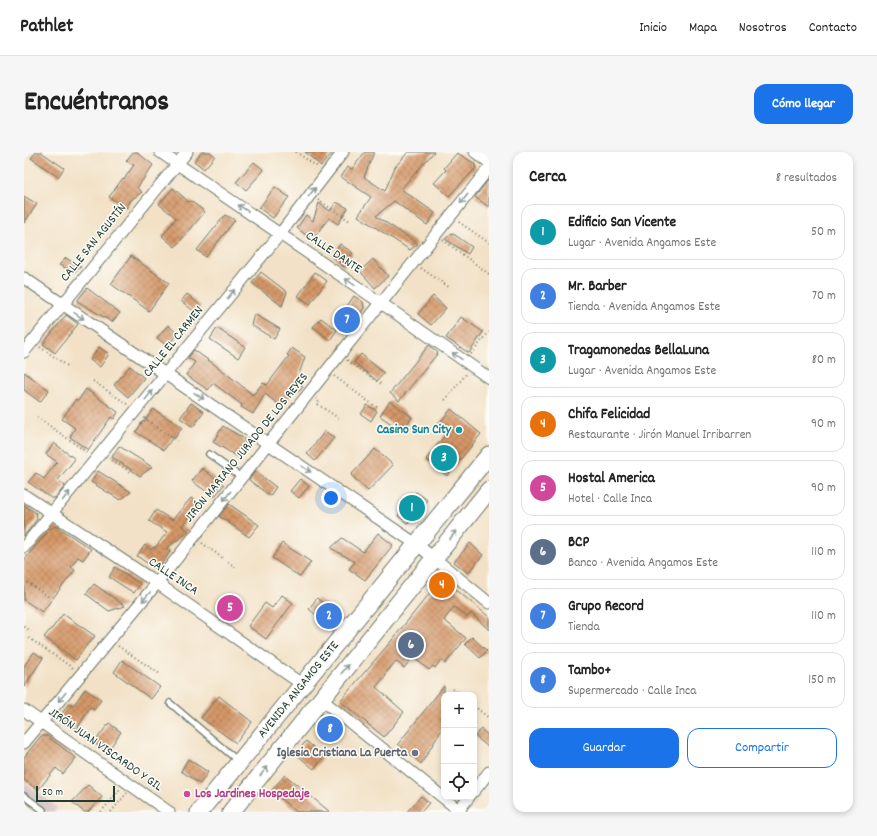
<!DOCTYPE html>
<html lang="es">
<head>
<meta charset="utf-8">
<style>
	:root { --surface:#fff; --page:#f6f6f6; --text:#222; --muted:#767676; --line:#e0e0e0; --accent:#1a73e8 }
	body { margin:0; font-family:Dekko,sans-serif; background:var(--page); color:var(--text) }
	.controls { position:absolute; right:12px; bottom:12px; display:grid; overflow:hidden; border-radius:8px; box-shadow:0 2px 6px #0003 }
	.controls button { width:36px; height:36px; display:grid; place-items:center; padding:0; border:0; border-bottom:1px solid var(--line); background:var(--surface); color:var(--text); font:20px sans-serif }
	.scale { position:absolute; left:12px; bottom:10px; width:79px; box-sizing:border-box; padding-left:4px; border:2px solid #1f3d34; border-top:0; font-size:11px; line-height:14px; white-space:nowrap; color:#1f3d34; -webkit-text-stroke:3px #fdfcf7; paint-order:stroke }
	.you { position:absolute; left:307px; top:346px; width:14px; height:14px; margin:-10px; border:3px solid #fff; border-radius:50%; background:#1a73e8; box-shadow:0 0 0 6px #1a73e833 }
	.badge { display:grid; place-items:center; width:26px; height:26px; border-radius:50%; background:var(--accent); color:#fff; font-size:13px; font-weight:700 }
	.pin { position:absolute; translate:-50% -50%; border:2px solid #fff; box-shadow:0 1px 4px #0006 }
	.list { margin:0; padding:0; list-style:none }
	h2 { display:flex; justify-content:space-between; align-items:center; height:52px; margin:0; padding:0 16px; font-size:17px }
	h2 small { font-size:13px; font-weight:400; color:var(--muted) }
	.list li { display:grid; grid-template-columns:26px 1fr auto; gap:12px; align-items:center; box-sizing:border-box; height:56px; margin:0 8px 8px; padding:0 8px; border:1px solid var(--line); border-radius:12px }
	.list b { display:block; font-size:15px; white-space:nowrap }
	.list p { margin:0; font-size:13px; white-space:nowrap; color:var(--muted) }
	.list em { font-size:13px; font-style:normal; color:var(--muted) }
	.actions { display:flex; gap:8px; padding:12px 16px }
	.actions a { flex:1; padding:9px 0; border:1px solid var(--accent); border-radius:12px; text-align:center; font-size:14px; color:var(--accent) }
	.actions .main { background:var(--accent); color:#fff }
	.icon { flex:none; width:22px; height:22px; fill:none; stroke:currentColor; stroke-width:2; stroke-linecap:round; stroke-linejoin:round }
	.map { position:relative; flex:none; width:465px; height:660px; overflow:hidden; border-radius:12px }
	header { display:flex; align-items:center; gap:24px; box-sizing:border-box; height:56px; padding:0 20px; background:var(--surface); border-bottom:1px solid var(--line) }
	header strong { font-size:19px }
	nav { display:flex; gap:22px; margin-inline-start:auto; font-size:14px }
	.intro { display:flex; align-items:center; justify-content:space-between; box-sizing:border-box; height:96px; padding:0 24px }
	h1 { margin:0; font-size:28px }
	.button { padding:10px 18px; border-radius:12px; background:var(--accent); color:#fff; font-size:14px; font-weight:700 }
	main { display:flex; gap:24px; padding:0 24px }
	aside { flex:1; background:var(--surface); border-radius:12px; box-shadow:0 2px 6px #0003 }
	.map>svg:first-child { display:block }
</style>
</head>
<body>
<header>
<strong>Pathlet</strong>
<nav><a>Inicio</a><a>Mapa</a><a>Nosotros</a><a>Contacto</a></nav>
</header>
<div class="intro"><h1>Encuéntranos</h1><a class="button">Cómo llegar</a></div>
<main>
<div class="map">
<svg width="465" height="660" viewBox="0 0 465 660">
	<defs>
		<pattern id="building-cross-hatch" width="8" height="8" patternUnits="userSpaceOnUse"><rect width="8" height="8" fill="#d59768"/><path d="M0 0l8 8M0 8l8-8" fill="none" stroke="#ac7c56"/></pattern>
	</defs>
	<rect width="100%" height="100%" fill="#fdfcf7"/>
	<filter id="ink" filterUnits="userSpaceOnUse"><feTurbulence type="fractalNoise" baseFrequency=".025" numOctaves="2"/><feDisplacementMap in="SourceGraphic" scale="8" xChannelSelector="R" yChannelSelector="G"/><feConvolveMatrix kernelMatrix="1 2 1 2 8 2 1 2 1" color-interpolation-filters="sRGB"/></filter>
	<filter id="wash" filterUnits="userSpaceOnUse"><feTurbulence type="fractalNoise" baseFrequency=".012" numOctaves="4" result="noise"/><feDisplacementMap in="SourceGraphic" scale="16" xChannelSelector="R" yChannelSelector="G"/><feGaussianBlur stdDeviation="0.9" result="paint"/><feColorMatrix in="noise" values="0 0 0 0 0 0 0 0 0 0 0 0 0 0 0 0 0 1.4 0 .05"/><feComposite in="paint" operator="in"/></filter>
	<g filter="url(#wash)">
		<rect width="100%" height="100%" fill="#f2e1c6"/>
		<path fill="#d2bfbf" d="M0,630L33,655L30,660H10L0,653Z"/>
		<g id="blocks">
			<path fill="url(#building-cross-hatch)" d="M12,0H17L40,16L34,25L7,6Z
				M109,0H113L129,13L113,36L118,40L107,48L102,56L85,45L99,26L100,27L110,13L102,9Z
				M178,0H186L191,4L180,17L170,9Z
				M281,0H309L297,14Z
				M341,0H350L340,25L361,39L371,15L384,0H410L377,37L411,61L403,73L370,49L352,64L394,92L386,98L334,64L347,45L317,25L324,15L328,17Z
				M433,1L450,11L452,16L425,44L410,31L422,18L420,16Z
				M230,10L240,18L222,38L212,30Z
				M465,27V55L451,45Z
				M251,35L265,45L249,66L235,56Z
				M149,36L165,50L167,49L181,60L151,95L138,84L152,66L135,52Z
				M0,44L13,52L0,71Z
				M312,50L324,56L314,72L305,66L288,88L273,76L282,63L289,69L295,51L306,59Z
				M201,63L211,68L182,105L173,98Z
				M428,81L448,95L444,102L421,87Z
				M316,92L329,101L319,115L309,103Z
				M107,104L145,131L125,159L87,132Z
				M42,106L57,115L50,120L35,113Z
				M349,107L364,124L351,136L336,119Z
				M237,120L263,140L258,154L228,131Z
				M291,120L303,129L286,152L274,144Z
				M63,136L96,161L88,170L53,149Z
				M163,142L177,154L172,161L157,149Z
				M330,144L339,150L340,156L324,178L312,170Z
				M409,144L422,156L407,173L394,162Z
				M230,162L256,177L250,187L227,173Z
				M42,163L54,172L31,201L19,192Z
				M437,165L459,180L445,201L422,186Z
				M297,166L313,178L306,188L289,175Z
				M144,173L154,182L143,194L133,186Z
				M193,176L221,195L214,206L186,187Z
				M405,193L414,201L375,249L366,241Z
				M75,195L85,202L76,215L66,208Z
				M268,196L281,205L275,222L279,225L275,231L279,234L273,240L270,238L258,255L241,242L229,262L217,255L218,253L189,231L184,238L162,223L171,210L164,206L170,198L198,218L229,243L239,231L243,233L265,204L263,203Z
				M337,202L360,221L353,229L330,210Z
				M106,214L120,226L104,245L90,233Z
				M0,220L25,238L16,250L0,238Z
				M62,237L94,260L90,267L87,265L64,298L46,285L51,276L38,267L52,247L54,249Z
				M366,249L388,265L378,279L356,264Z
				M167,251L180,260L169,275L156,266Z
				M343,253L353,259L347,269L337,262Z
				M129,257L158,275L151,286L149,285L140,298L112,280L119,269L120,270Z
				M427,257L457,282L423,324L402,307L422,282L413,274Z
				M199,274L219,286L224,296L214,305L189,290Z
				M301,279L310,286L291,309L283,302Z
				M30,291L51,307L34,328L41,334L31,346H27L4,330L12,321L20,327L33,310L22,302Z
				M95,294L128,315L116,324L88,305Z
				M351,297L369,313L344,339L327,323Z
				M178,316L200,333L190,345L168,329Z
				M74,319L107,340L96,348L67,330Z
				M231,319L252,335L246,344L225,328Z
				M276,327L285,334L275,346L266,339Z
				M392,340L403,348L384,372L374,364Z
				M167,346L175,353L158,374L165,379L142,397L146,400L135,415L130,416L113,404L121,393L127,398L130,395L131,396L143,380L125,369L132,358L148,368Z
				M205,352L235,373L225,385L195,364Z
				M0,353L12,361L13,367L0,384Z
				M32,374L67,397L59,408L54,405L47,415L51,418L18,460L0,448V408L26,377Z
				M354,381L369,393L341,428L325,417L331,410L307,396L318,386L339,400Z
				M258,391L287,410L276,425L248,406Z
				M446,391L459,403L444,421L430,410Z
				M91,415L116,432L110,441L85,425Z
				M418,426L465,465V478L447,461L444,465L430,455L420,468L442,486L421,512L417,508L411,516L409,514L405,518L389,505L380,516L372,509L361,522L362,523L352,535L380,560L360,585L316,549L368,488Z
				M70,432L77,437L101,454L85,459L62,442Z
				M258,443L269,451L242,487L224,474L241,451L248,456Z
				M293,446L310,460L302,471L285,457Z
				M39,462L71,484L66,491L65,490L52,508L20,485L25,479H26Z
				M448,485L463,499L456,506L441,492Z
				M10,500L19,506L0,535V514Z
				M98,508L136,535L127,547L90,520Z
				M420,534V574L397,612L374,592Z
				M61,537L77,548L70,558L66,555L53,577L35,566L44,552L49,554Z
				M195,544L228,570L212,591L177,566Z
				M305,565L318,577L308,589L294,577Z
				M85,571L97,580L83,600L70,591Z
				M457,577L465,584V596L451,584Z
				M17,584H23L52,606L39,622L32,616L14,638L0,628V605Z
				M282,589L300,604L290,617L272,602Z
				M164,607L184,620L176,632L157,619Z
				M261,623L306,660H273L247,639Z
				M64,633L78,645L64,660H60L48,650Z
				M397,644L405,651L397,660H383Z"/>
		</g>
	</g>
	<g filter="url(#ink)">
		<use href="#blocks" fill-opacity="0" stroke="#697667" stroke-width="1"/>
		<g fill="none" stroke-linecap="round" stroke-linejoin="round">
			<defs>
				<path id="service" d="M185,302L218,326
					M146,551L214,609
					M0,644L19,658"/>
				<path id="minor" d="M136,0L357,151L465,226
					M451,0L465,10
					M0,126L392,392L410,406L465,451
					M0,200L163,0
					M0,343L133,431L279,533
					M0,395L256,82L319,0
					M297,547L437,660
					M0,558L145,660
					M0,591L133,431L465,16
					M450,639L465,620
					M433,660L445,645"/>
				<path id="primary" d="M175,660L465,303
					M207,660L465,338"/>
			</defs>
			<use href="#service" stroke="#697667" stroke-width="8"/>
			<use href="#minor" stroke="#697667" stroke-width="13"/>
			<use href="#primary" stroke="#697667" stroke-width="19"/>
			<path stroke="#697667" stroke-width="2" stroke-dasharray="1 3" stroke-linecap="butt" d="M272,0L294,15
				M294,48L326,69
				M435,70L465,91
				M419,88L465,122
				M397,116L426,136
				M16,195L45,215
				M447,202L465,180
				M323,208L357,232
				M310,224C325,235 339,246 354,256
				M69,229L103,252
				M292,247L295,249L293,252L316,267
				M421,248L442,222
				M13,265L64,301
				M120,266L153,289
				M85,306L108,321
				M178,391L211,415
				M0,428L25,445
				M0,475L7,479
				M5,486L49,516
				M94,494L136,522
				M429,537L437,543
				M450,554L465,566
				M77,660L96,637
				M87,660L103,641"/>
			<use href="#service" stroke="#fff" stroke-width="5.5"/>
			<use href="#minor" stroke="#fff" stroke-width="11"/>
			<use href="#primary" stroke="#fff" stroke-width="17"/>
		</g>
		<defs><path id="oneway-shaft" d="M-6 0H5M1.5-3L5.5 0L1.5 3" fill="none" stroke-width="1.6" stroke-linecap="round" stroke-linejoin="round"/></defs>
		<g stroke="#8f9e9a">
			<use href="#oneway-shaft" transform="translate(288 40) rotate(-52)"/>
			<use href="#oneway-shaft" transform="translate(440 47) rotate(129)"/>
			<use href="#oneway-shaft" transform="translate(219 56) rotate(-146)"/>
			<use href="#oneway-shaft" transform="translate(326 130) rotate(-146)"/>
			<use href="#oneway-shaft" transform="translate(207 142) rotate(-51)"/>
			<use href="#oneway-shaft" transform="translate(55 164) rotate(34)"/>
			<use href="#oneway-shaft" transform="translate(433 204) rotate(-145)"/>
			<use href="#oneway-shaft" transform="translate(125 243) rotate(-51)"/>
			<use href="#oneway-shaft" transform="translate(175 244) rotate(34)"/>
			<use href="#oneway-shaft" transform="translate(282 317) rotate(34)"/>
			<use href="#oneway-shaft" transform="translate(42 344) rotate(-51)"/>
			<use href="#oneway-shaft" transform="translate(203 344) rotate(129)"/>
			<use href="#oneway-shaft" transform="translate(429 383) rotate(-51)"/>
			<use href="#oneway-shaft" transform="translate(122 445) rotate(130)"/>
			<use href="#oneway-shaft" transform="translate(321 517) rotate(-51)"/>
			<use href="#oneway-shaft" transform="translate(38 545) rotate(130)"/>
			<use href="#oneway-shaft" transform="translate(240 619) rotate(-51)"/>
		</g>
	</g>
	<circle fill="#0f9aa8" stroke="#fdfcf7" stroke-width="1.5" cx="435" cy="278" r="4"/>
	<circle fill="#6b7280" stroke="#fdfcf7" stroke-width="1.5" cx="391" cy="601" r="4"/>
	<circle fill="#d1479c" stroke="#fdfcf7" stroke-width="1.5" cx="163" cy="642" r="4"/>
	<g text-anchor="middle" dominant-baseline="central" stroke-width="3" stroke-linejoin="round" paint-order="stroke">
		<g font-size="13" fill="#1f3d34" stroke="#fdfcf7">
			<text transform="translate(70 91) rotate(-51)">CALLE SAN AGUSTÍN</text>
			<text transform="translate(309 101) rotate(34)">CALLE DANTE</text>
			<text transform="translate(150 190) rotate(-51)">CALLE EL CARMEN</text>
			<text transform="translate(223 296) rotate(-51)">JIRÓN MARIANO JURADO DE LOS REYES</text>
			<text transform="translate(149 425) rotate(34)">CALLE INCA</text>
			<text transform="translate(275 538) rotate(-51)">AVENIDA ANGAMOS ESTE</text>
			<text transform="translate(81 598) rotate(35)">JIRÓN JUAN VISCARDO Y GIL</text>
		</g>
		<g font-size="13" font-weight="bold" fill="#0d838f" stroke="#fdfcf7" text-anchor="end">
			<text x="427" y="278">Casino Sun City</text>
		</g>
		<g font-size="13" font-weight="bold" fill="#5b616d" stroke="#fdfcf7" text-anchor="end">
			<text x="383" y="601">Iglesia Cristiana La Puerta</text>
		</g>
		<g font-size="13" font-weight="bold" fill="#b23c85" stroke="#fdfcf7" text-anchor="start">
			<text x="171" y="642">Los Jardines Hospedaje</text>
		</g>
	</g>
</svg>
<div class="controls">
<button>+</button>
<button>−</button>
<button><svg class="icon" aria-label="locate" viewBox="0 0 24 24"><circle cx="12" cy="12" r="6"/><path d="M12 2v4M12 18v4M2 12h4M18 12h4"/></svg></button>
</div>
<div class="scale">50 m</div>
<div class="you"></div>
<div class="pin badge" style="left:388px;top:356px;background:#0f9aa8">1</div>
<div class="pin badge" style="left:305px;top:464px;background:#3f7fe0">2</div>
<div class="pin badge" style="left:420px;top:306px;background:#0f9aa8">3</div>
<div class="pin badge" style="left:418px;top:433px;background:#e8710a">4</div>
<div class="pin badge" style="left:206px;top:456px;background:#d1479c">5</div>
<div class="pin badge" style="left:387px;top:493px;background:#5c6f8a">6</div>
<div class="pin badge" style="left:323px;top:168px;background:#3f7fe0">7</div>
<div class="pin badge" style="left:306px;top:577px;background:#3f7fe0">8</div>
</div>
<aside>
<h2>Cerca<small>8 resultados</small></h2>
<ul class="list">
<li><span class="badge" style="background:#0f9aa8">1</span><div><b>Edificio San Vicente</b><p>Lugar · Avenida Angamos Este</p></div><em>50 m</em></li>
<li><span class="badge" style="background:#3f7fe0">2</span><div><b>Mr. Barber</b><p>Tienda · Avenida Angamos Este</p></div><em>70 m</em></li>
<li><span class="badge" style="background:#0f9aa8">3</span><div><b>Tragamonedas BellaLuna</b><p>Lugar · Avenida Angamos Este</p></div><em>80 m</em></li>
<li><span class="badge" style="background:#e8710a">4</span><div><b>Chifa Felicidad</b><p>Restaurante · Jirón Manuel Irribarren</p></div><em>90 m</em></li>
<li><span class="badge" style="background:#d1479c">5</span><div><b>Hostal America</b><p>Hotel · Calle Inca</p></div><em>90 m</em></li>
<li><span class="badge" style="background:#5c6f8a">6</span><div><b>BCP</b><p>Banco · Avenida Angamos Este</p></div><em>110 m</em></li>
<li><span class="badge" style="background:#3f7fe0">7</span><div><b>Grupo Record</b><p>Tienda</p></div><em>110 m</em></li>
<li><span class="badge" style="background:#3f7fe0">8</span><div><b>Tambo+</b><p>Supermercado · Calle Inca</p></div><em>150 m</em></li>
</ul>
<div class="actions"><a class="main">Guardar</a><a>Compartir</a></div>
</aside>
</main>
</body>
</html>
